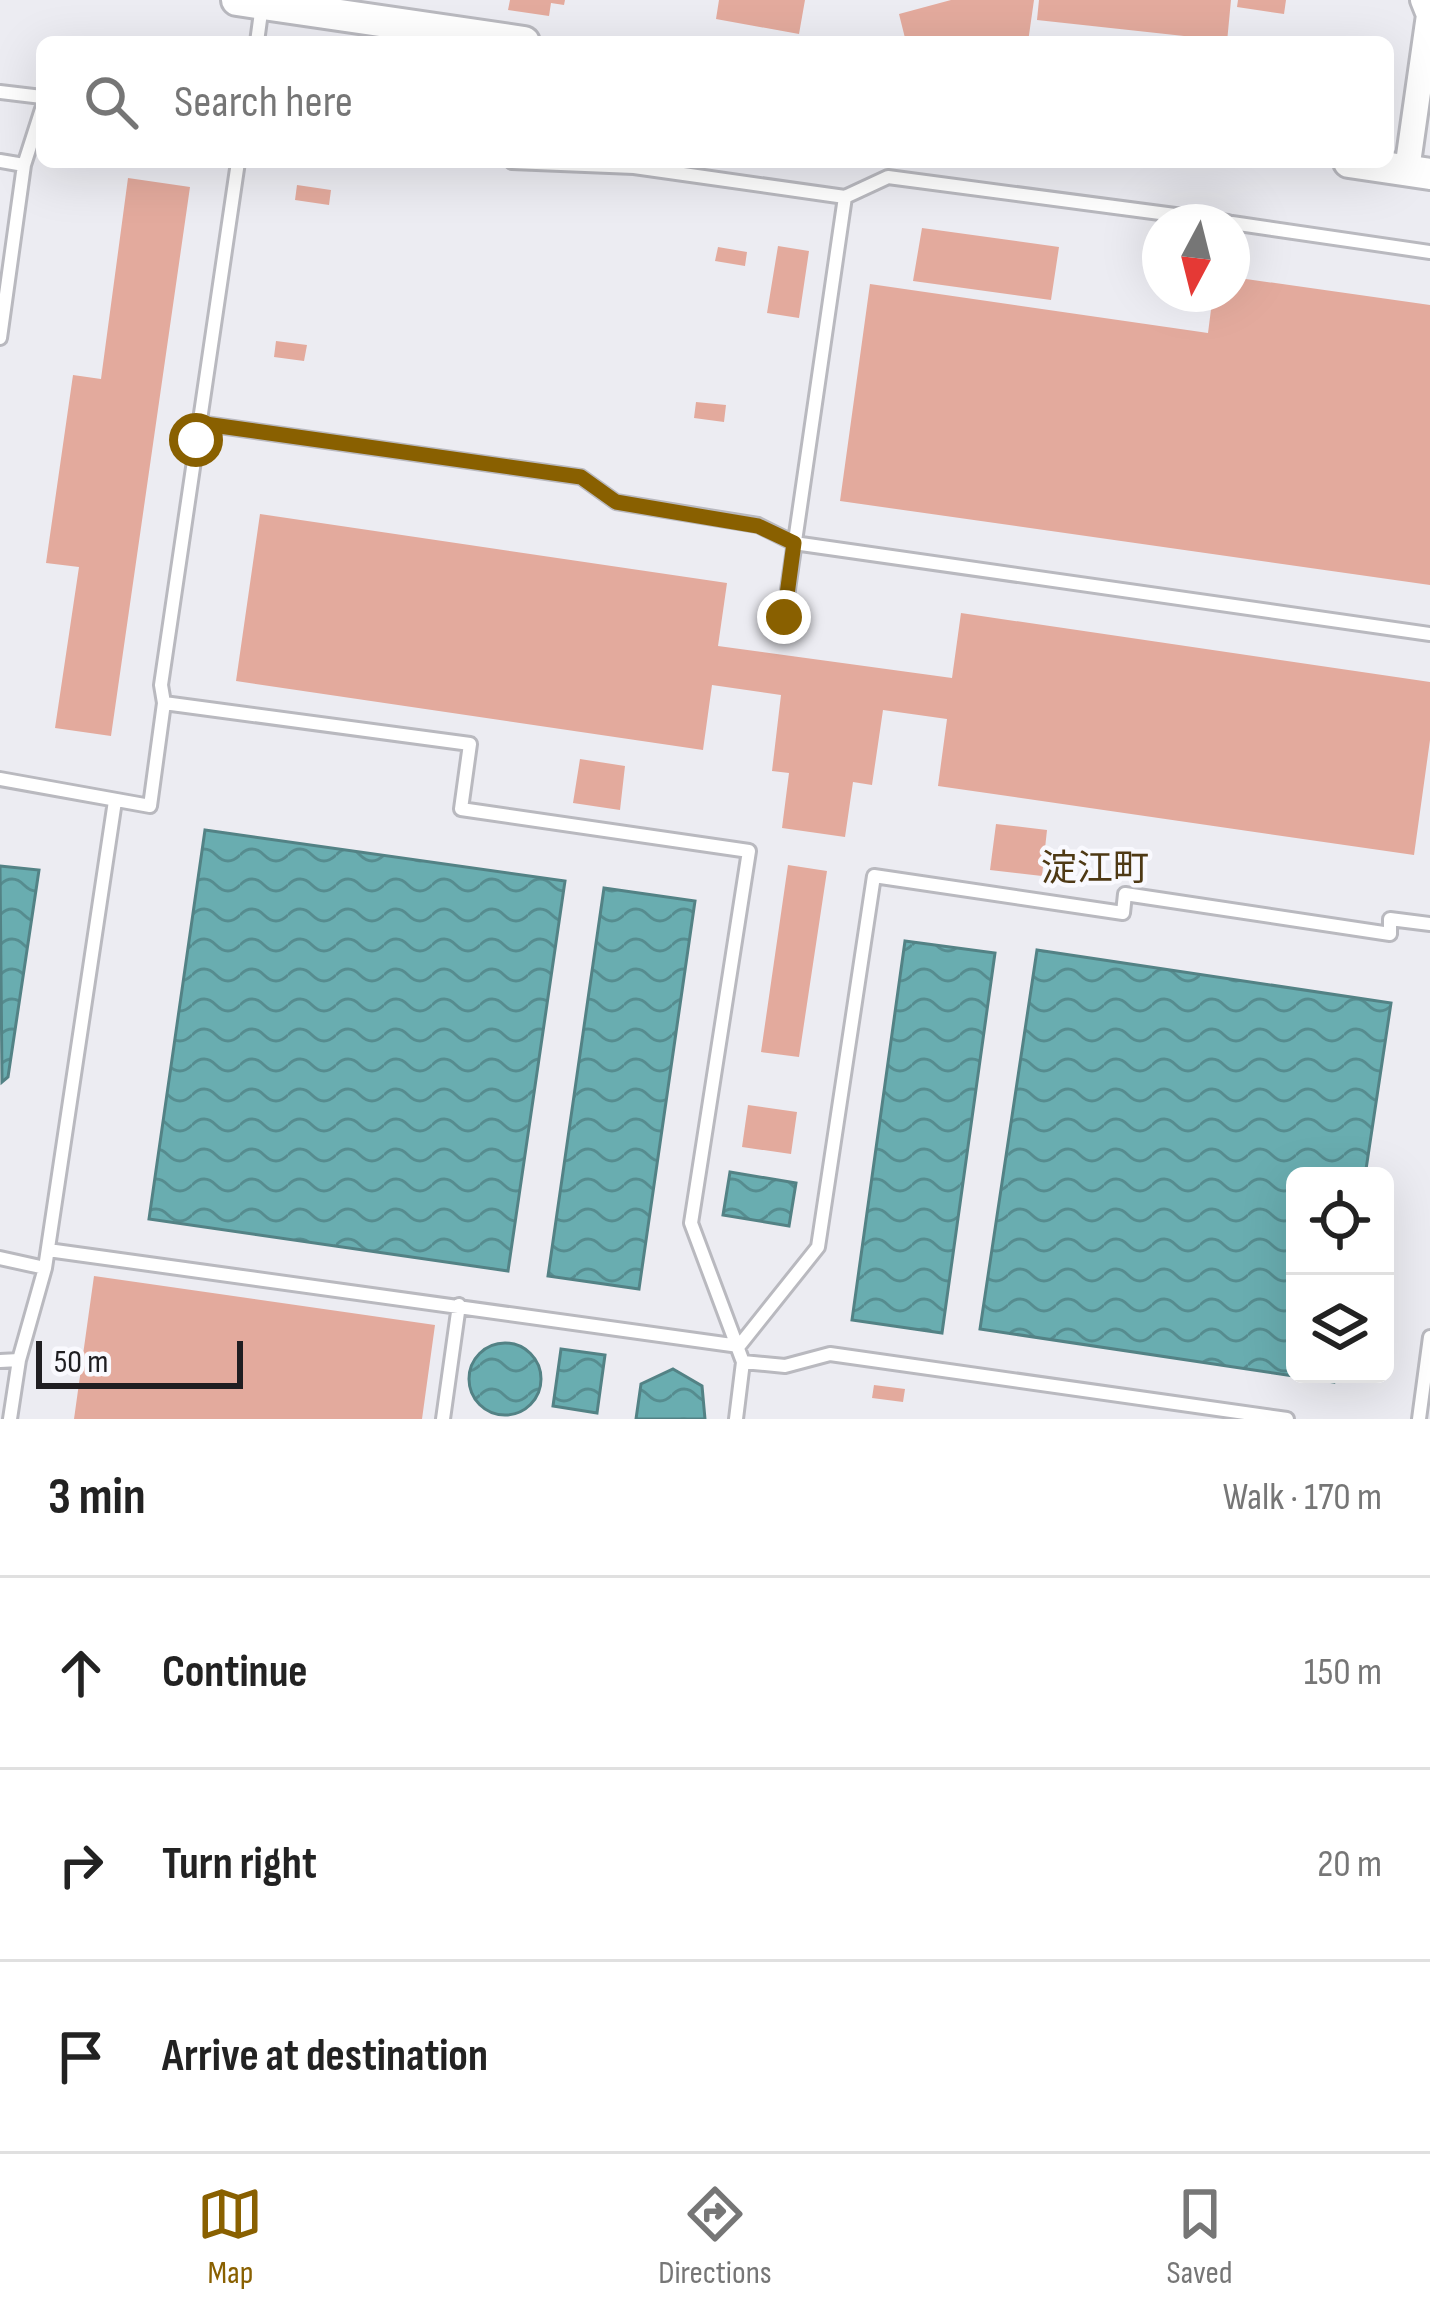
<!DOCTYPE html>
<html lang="en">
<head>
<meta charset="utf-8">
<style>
	:root { --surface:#fff; --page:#f2f2f2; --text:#222; --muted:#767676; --line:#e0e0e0; --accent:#896000 }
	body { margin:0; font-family:"Sofia Sans Condensed","Noto Sans JP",sans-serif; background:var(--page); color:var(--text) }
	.controls { position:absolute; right:36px; bottom:36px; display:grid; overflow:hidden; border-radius:18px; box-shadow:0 12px 48px #0002 }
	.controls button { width:108px; height:108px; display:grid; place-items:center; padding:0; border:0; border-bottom:3px solid var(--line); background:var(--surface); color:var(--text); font:60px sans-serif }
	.compass { position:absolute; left:1142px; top:204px; width:108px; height:108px; border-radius:50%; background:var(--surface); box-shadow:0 12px 48px #0002; rotate:187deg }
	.scale { position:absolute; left:36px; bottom:30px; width:207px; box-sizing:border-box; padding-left:12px; border:6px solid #1f1e21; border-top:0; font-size:33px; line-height:42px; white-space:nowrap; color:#1f1e21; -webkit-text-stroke:9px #f9f9fe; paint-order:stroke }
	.stop { position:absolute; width:36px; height:36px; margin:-27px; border:9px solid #896000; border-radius:50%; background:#fff }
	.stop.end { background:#896000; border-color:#fff; box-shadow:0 3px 12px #0008 }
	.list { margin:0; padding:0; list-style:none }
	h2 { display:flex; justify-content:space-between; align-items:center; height:156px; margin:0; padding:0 48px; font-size:51px }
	h2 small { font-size:39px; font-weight:400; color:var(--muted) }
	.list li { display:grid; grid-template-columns:78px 1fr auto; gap:36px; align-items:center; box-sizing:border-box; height:192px; padding:0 48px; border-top:3px solid var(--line) }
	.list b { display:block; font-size:45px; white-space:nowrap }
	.list em { font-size:39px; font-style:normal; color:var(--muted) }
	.icon { flex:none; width:66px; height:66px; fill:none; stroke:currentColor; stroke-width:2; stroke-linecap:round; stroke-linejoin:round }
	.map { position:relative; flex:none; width:1430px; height:1419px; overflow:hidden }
	.search { position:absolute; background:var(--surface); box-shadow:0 12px 48px #0002; left:36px; right:36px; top:36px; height:132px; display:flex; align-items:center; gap:30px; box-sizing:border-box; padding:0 42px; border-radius:18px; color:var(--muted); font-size:45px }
	.sheet { height:732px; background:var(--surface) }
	nav { display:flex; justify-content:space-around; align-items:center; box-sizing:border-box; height:168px; border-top:3px solid var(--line); background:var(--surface); font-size:33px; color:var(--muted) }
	nav a { display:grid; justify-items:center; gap:6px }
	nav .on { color:var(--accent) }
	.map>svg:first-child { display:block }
</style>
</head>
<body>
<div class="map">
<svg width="1430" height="1419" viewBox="0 0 1430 1419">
	<defs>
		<pattern id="water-waves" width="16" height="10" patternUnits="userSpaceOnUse" patternTransform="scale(3)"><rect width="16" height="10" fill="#69adb0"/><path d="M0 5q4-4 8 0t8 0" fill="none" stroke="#568c8f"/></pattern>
	</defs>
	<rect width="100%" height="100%" fill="#ececf2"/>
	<path fill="url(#water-waves)" stroke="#538285" stroke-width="3" d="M205,830L565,881L508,1271L149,1219Z
		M0,866L39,870L8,1077L2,1082Z
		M604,888L695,901L639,1289L548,1276Z
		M905,941L995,953L942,1333L852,1320Z
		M1037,950L1391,1003L1365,1176H1295V1374H1336L1334,1382L980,1329Z
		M730,1172L796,1183L789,1226L723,1215Z
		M469 1379a36 36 0 1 1 72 0a36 36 0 1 1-72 0Z
		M561,1349L605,1355L597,1413L553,1406Z
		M673,1369L702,1386L705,1419H636L641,1384Z"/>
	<path fill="#e3aa9d" d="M510,0H565L564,5L551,3L549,16L508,10Z
		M719,0H805L799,34L716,19Z
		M951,0H1034L1028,42H906L899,14Z
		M1039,0H1231L1227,42H1183L1184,36L1037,20Z
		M1238,0H1286L1284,14L1237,7Z
		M128,178L190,187L111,736L55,728L79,567L46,563L73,375L101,379Z
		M297,185L331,190L329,205L295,200Z
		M922,228L1059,247L1051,300L913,281Z
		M778,246L809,251L799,318L767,313Z
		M718,247L747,252L745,266L715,261Z
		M1232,277L1430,305V585L840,501L870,284L1208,333L1213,294H1232Z
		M276,341L307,345L304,361L274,357Z
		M696,402L726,405L724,422L694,418Z
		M260,514L727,583L718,646L952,678L961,613L1430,682V740L1414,855L938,786L947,719L883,710L872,785L853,782L845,837L782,828L789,773L772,771L781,695L712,685L703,750L236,681Z
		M580,759L625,766L620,810L573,803Z
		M996,824L1047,830L1042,876L990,870Z
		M788,865L827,871L799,1057L761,1052Z
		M748,1105L797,1112L791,1154L742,1147Z
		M94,1276L435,1325L422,1419H74Z
		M874,1385L905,1389L903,1402L872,1398Z"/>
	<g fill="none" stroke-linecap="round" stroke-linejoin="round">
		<defs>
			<path id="service" d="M257,42L262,5
				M0,92L42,97
				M0,161L24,165
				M512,162L634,167L845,197L888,177L1228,222
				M1232,223L1430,252
				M0,338L24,165L42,109
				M198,423L581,477L616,502L758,525L794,543L1430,634
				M784,617L845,197
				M164,703L470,744L461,809L749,851L691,1223L743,1362L736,1419
				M0,779L150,806L164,703L161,685L238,162
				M48,1250L739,1346
				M0,1258L45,1268
				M739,1346L818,1247L874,876L1123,913L1125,894L1390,934V919L1430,924
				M0,1361L19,1360
				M743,1362L785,1366L830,1354L1287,1419
				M10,1419L19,1360L45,1268L115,801
				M443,1419L459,1305
				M1419,1419L1430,1337"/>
			<path id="minor" d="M1407,170L1429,15L1423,0"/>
			<path id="tertiary" d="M237,0L524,42
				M1349,162L1430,174"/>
		</defs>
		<use href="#service" stroke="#b9b9bf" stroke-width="18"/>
		<use href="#minor" stroke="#b9b9bf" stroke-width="30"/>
		<use href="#tertiary" stroke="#b9b9bf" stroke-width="36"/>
		<use href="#service" stroke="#fff" stroke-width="12"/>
		<use href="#minor" stroke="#fff" stroke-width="24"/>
		<use href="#tertiary" stroke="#fff" stroke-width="30"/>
	</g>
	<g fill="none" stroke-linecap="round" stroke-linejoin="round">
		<path stroke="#896000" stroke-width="15" d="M196,440L198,423L581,477L616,502L758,526L794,543L784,617"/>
	</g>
	<g text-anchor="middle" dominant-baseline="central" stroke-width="9" stroke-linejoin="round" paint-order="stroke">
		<g font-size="36" fill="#4e3914" stroke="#f9f9fe">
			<text x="1095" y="869">淀江町</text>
		</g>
	</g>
</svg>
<div class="controls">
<button><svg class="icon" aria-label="locate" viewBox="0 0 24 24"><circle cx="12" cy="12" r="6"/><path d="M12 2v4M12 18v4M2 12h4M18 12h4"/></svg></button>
<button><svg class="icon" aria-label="layers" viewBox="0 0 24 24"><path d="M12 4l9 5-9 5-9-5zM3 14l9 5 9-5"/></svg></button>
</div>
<svg class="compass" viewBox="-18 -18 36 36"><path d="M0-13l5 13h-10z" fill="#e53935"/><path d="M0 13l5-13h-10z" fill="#767676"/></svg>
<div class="scale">50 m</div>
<div class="stop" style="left:196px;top:440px"></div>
<div class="stop end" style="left:784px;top:617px"></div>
<div class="search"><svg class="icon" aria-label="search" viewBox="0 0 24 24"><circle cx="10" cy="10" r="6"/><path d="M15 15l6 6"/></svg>Search here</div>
</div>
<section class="sheet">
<h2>3 min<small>Walk · 170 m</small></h2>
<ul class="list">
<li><svg class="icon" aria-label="ahead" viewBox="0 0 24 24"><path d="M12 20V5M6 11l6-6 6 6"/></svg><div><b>Continue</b></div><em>150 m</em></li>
<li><svg class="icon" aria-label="right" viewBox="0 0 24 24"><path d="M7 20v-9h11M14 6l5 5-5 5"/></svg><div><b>Turn right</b></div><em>20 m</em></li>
<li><svg class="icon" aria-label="arrive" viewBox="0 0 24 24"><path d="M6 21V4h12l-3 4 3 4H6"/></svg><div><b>Arrive at destination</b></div></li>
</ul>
</section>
<nav>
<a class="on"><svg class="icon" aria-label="map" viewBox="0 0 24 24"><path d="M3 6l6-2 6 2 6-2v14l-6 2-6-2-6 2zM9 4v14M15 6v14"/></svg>Map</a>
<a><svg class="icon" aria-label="directions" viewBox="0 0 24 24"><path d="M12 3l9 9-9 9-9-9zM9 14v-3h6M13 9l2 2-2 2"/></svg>Directions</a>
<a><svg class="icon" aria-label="saved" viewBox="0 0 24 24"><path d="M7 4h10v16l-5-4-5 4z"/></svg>Saved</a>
</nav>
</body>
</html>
